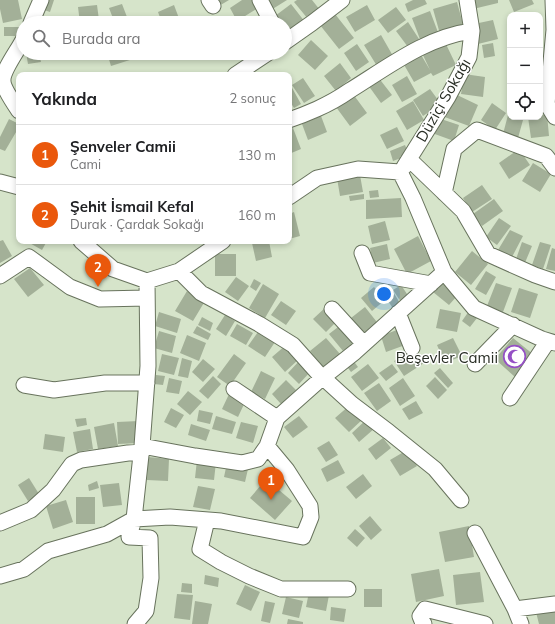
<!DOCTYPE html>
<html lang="tr">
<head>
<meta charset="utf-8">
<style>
	:root { --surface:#fff; --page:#f2f2f2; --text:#202124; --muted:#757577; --line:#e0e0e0; --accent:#ea580c }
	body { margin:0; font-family:Mulish,sans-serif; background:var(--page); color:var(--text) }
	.controls { position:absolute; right:12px; top:12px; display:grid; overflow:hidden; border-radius:8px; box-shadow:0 2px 6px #0003 }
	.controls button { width:36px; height:36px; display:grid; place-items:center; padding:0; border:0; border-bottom:1px solid var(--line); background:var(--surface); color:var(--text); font:20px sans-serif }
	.you { position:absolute; left:384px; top:294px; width:14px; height:14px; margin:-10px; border:3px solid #fff; border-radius:50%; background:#1a73e8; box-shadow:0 0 0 6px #1a73e833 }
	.badge { display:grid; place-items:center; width:26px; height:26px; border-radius:50%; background:var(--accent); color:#fff; font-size:13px; font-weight:700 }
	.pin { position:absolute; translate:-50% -33px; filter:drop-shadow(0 1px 2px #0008) }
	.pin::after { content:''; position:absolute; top:21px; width:14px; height:12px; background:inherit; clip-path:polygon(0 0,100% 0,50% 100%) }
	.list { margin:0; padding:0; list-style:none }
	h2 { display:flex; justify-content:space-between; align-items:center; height:52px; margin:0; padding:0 16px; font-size:17px }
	h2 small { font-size:13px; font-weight:400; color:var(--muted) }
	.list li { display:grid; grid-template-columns:26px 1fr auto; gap:12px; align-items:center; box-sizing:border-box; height:60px; padding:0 16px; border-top:1px solid var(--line) }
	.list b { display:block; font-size:15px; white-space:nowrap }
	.list p { margin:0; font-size:13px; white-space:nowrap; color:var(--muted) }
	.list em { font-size:13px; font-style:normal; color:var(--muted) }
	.icon { flex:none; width:22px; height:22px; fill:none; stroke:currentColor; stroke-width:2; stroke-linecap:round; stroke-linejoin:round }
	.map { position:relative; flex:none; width:555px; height:624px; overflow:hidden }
	.search { position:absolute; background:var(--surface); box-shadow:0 2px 6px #0003; left:16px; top:16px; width:276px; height:44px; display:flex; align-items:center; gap:10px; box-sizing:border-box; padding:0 14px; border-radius:22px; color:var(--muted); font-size:15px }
	.panel { position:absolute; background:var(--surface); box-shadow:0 2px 6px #0003; left:16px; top:72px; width:276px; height:172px; border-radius:8px }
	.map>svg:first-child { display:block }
</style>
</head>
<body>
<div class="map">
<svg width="555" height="624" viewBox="0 0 555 624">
	<rect width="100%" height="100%" fill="#d6e4ca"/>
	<path fill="#a3b098" d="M0,0H18L22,19L3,23L0,9Z
		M44,0H54L50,12L41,9Z
		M216,0H229L219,6Z
		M242,0H253L258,8L237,21L230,8Z
		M267,0H287L271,10Z
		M297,0H312L320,10L308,19L294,2Z
		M413,0H425L427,4L408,12L405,4Z
		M471,0H498V3L473,9Z
		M509,0H532L534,4L514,12Z
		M457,2L464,28L440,34L433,9Z
		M122,4L127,17L114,21L109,8Z
		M291,4L305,22L290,34L285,28V23H281L275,16Z
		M97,5L99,20L80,23L78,7Z
		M174,5L180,21L174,23H162L158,12Z
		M367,5L375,20L355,32L346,17Z
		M396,7L406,20L388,33L378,20Z
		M430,11L439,35L421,42L412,18Z
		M335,14L354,38L339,49L320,25Z
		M196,16L198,23H186L185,20Z
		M493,20L498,39L478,44L474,24Z
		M408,22L419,39L408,47L396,31Z
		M4,27H20V36H4Z
		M381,35L393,56L377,66L364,45Z
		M311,40L328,56L315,70L298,55Z
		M444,40L456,65L433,76L431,73L414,82L403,63L420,53L430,70L421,51Z
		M493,43L495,56L484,58L482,45Z
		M357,44L369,62L356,71L344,53Z
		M26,53H39L41,62L28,64Z
		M107,53H131L133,59L111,66Z
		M135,53H151L137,58Z
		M340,63L351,78L336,91L324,76Z
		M464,74L485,77L483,97L461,94Z
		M407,76L417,94L402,102L392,85Z
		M378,77L392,95L381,103L368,85Z
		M303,78L315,96L304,103L292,85Z
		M291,86L301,104L294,108L289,100V88Z
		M430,89L441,104L423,116L413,100Z
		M353,94L367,113L350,126L336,107Z
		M455,94L478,105L469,126L442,116Z
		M413,101L424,120L407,130L396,111Z
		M492,103L506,113L495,130L481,120Z
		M547,114L549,136L531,138L528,117H540V115Z
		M508,115L510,116V117H514L523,120L518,138L503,134Z
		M321,116L327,132L308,140L302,124Z
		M438,118L459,125L454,141L432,133Z
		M9,119L19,124V127L5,151L0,149V137Z
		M397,127L404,141L387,149L380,135Z
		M293,128L301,149L289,154V129Z
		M405,145L409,155L393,161L390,151Z
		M519,149L530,165L509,179L499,163Z
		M533,163L551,174L540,192L522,181Z
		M360,175L363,192L340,196L337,178Z
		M482,185L492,199L472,212L463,198Z
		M378,190L379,197L370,198L369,191Z
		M364,194V199L350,201L349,196Z
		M401,198L402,217L366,219V200Z
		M494,199L503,211L482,226L473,214Z
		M294,212L300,236L289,239V214Z
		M499,218L511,226L497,245L486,237Z
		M385,221L390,240L372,244L368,226Z
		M510,230L523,236L512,257L498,250Z
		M418,236L431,261L407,274L394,249Z
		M3,240L12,256L0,263V241Z
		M26,241H47L42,250Z
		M262,241H269L272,257L256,261L252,243Z
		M522,242L532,246L524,265L515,262Z
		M540,242L551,245L543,269L532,265Z
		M387,244L390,259L373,263L370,248Z
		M552,248L555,249V271L546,269Z
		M472,251L488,264L471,285L455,272Z
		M215,254H236V276H215Z
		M30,268L44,285L28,297L14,279Z
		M486,271L496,277L486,295L475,289Z
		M236,277L249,286L238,301L225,292Z
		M254,279L261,283L256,291L250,287Z
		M441,282L457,296L449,305L433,292Z
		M496,283L512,288L503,312L487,306Z
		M263,284L279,294L265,318L249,308Z
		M401,285L409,297L401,302L393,290Z
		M374,287L385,300L372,311L361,298Z
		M519,288L538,294L530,318L511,312Z
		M392,290L401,305L394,310L384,295Z
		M187,291L205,301L193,321L175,311Z
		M281,301L296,311L286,325L271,315Z
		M327,306L339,319L326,332L313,319Z
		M365,307L380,326L366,336L351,318Z
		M440,309L461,313L457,332L436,328Z
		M469,311L477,318L470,327L462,321Z
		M159,312L181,319L177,333L155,326Z
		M225,315L235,321L226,336L216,329Z
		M202,317L213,323L210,331L198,325Z
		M237,324L253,333L246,345L230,336Z
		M342,324L355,342L343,351L329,334Z
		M197,326L211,334L208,340L193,333Z
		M402,328L408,344L386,352L381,336Z
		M159,331L176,336L172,353L154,348Z
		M258,332L275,342L265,357L248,346Z
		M187,335L206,343L199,361L180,353Z
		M326,338L340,354L324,368L310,351Z
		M453,338L462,356L445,363L437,345Z
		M513,338L534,355L515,377L495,359Z
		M286,345L299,359L285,372L272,357Z
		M413,348L424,363L404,376L394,361Z
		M162,354L179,358L174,375L158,371Z
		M234,354L246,363L230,386L217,377Z
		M182,358L192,361L188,378L178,376Z
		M203,359L215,369L203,382L192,372Z
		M352,359L358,367L351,372L345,364Z
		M300,360L311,371L299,384L288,373Z
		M368,364L379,378L362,391L351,377Z
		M392,364L398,372L386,381L379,373Z
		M440,368L453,383L448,388L434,373Z
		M261,371L275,378L265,399L251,392Z
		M156,375L165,376L163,385L154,384Z
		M213,376L221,384L208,399L199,391Z
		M435,377L447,390L438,399L426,386Z
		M169,378L182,381L179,394L166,392Z
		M403,378L415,396L400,406L389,388Z
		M286,380L296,390L281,404L272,394Z
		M379,383L391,401L377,411L364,393Z
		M188,391L202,402L190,415L177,404Z
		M230,392L246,400L238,417L222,409Z
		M416,401L423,413L409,420L402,409Z
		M350,405L363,419L349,432L335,418Z
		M171,408L184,415L176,428L164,422Z
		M199,410L213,413L210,424L197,421Z
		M216,416L236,422L232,434L212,429Z
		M299,416L308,427L293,438L284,427Z
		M86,418L87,425L77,427L75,419Z
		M367,419L375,428L359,442L352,433Z
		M139,421L140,443L118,444L117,422Z
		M241,422L258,426L253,443L236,438Z
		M114,423L118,446L98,449L94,427Z
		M191,424L210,430L206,441L188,435Z
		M90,429L93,449L77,452L73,432Z
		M45,434L65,437L63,452L43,449Z
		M383,438L391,448L376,460L368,449Z
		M329,441L338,455L326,462L317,448Z
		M407,450L417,466L400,476L390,460Z
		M148,457L169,459L168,481L147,480Z
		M197,460L216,462L214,480L195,478Z
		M338,460L345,473L327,482L321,469Z
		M227,463L248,469L245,482L224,477Z
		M363,474L372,486L356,499L346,487Z
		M29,478L39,494L28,501L18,485Z
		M266,479L292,501L275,520L250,498Z
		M97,481L99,488L89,491L88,485Z
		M119,483L122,505L103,507L100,485Z
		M198,486L215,489L210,510L193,507Z
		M76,497H95V524H76Z
		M66,500L73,522L53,529L46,506Z
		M370,516L382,530L371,540L359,526Z
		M469,526L474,557L445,562L439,532Z
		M355,529L365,538L357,547L347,538Z
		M439,569L444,596L416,602L411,574Z
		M480,572L484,602L456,605L453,575Z
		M205,575L219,578L218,587L204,584Z
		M182,583L192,584V593L181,592Z
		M245,585L260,592L251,611L236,604Z
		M364,589H382V607H364Z
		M309,592L329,595L326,611L306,607Z
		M177,594L193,595L190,620L174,618Z
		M286,597L303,601L299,618L282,614Z
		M195,601L212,604L208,624H192Z
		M265,601L275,603L270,623L261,621Z
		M331,607L346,609L344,622L330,620Z
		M555,607V624H539L536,612Z
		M288,619L303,622V624H287Z"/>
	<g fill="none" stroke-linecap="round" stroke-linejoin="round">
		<defs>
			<path id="minor" d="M209,0L213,6
				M260,0L272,23
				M553,0L554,30L547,104L555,117
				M31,23L41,0
				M285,42L312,23L342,0
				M235,75L268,53
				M19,111C15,105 3,88 3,81C2,71 18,50 23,40
				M289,120C298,117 308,113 317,109C328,104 339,98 349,91C388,67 426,37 472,31
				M409,159L463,211L488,254L535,275L555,282
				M404,167L448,97L469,57L472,31L467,0
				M0,182L19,187
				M444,193L454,149L477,130L546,156L555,168
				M289,197L317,178L358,169L400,172L413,198L444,272L474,308L542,339L555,343
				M81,241L113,269L147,281L179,271L223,241
				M362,253L370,273L431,284
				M179,271L201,293L259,324L293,345L318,373L352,404L389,432L435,469L461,500
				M0,276L29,257L70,287L100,299L147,298
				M332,309L364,344
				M398,313L412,348
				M475,364L513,325
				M24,385L54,390L105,383H147
				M234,389L277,418
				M510,398L548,341
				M142,446L195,456L242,463L258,459L267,446L277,418L322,378L355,352L444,272
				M207,520L200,549L221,562L249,576L281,589H348
				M0,523L31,510L53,490L72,464L81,460L128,453L142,452
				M475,533L515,609L521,624
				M0,576L24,569L48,551L107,534L134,519L170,517L221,521L303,537L311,517L310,506L287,470L267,446
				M515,609L555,604
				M135,624L146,611L151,578L150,538L129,537L134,519L142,446L148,366L147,281
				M424,624L422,621L420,616L425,609L485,624"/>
		</defs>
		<use href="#minor" stroke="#68735d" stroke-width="17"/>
		<use href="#minor" stroke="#fff" stroke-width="15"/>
	</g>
	<defs>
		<symbol id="mosque-ring" viewBox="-11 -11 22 22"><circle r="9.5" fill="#fff" stroke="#9550c5" stroke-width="1.5"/><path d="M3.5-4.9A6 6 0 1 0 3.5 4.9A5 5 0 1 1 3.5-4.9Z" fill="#9550c5"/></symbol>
	</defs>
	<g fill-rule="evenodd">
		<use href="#mosque-ring" x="502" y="344" width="25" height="25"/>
	</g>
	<g text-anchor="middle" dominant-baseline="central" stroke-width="3" stroke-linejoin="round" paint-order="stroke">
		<g font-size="15" fill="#282d24" stroke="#fff">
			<text transform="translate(443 100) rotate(-60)">Düziçi Sokağı</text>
		</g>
		<g font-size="15" fill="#282d24" stroke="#fff" text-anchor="end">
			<text x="498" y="357">Beşevler Camii</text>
		</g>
	</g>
</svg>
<div class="controls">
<button>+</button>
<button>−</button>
<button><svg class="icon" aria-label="locate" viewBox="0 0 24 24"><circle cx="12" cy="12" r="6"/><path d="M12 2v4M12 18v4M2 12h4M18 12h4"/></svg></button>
</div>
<div class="you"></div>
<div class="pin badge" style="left:271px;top:500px">1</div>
<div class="pin badge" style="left:98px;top:287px">2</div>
<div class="search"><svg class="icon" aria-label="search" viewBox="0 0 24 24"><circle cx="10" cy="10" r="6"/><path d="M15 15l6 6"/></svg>Burada ara</div>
<section class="panel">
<h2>Yakında<small>2 sonuç</small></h2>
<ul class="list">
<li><span class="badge">1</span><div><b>Şenveler Camii</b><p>Cami</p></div><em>130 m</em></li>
<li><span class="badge">2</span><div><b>Şehit İsmail Kefal</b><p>Durak · Çardak Sokağı</p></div><em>160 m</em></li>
</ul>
</section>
</div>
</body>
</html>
